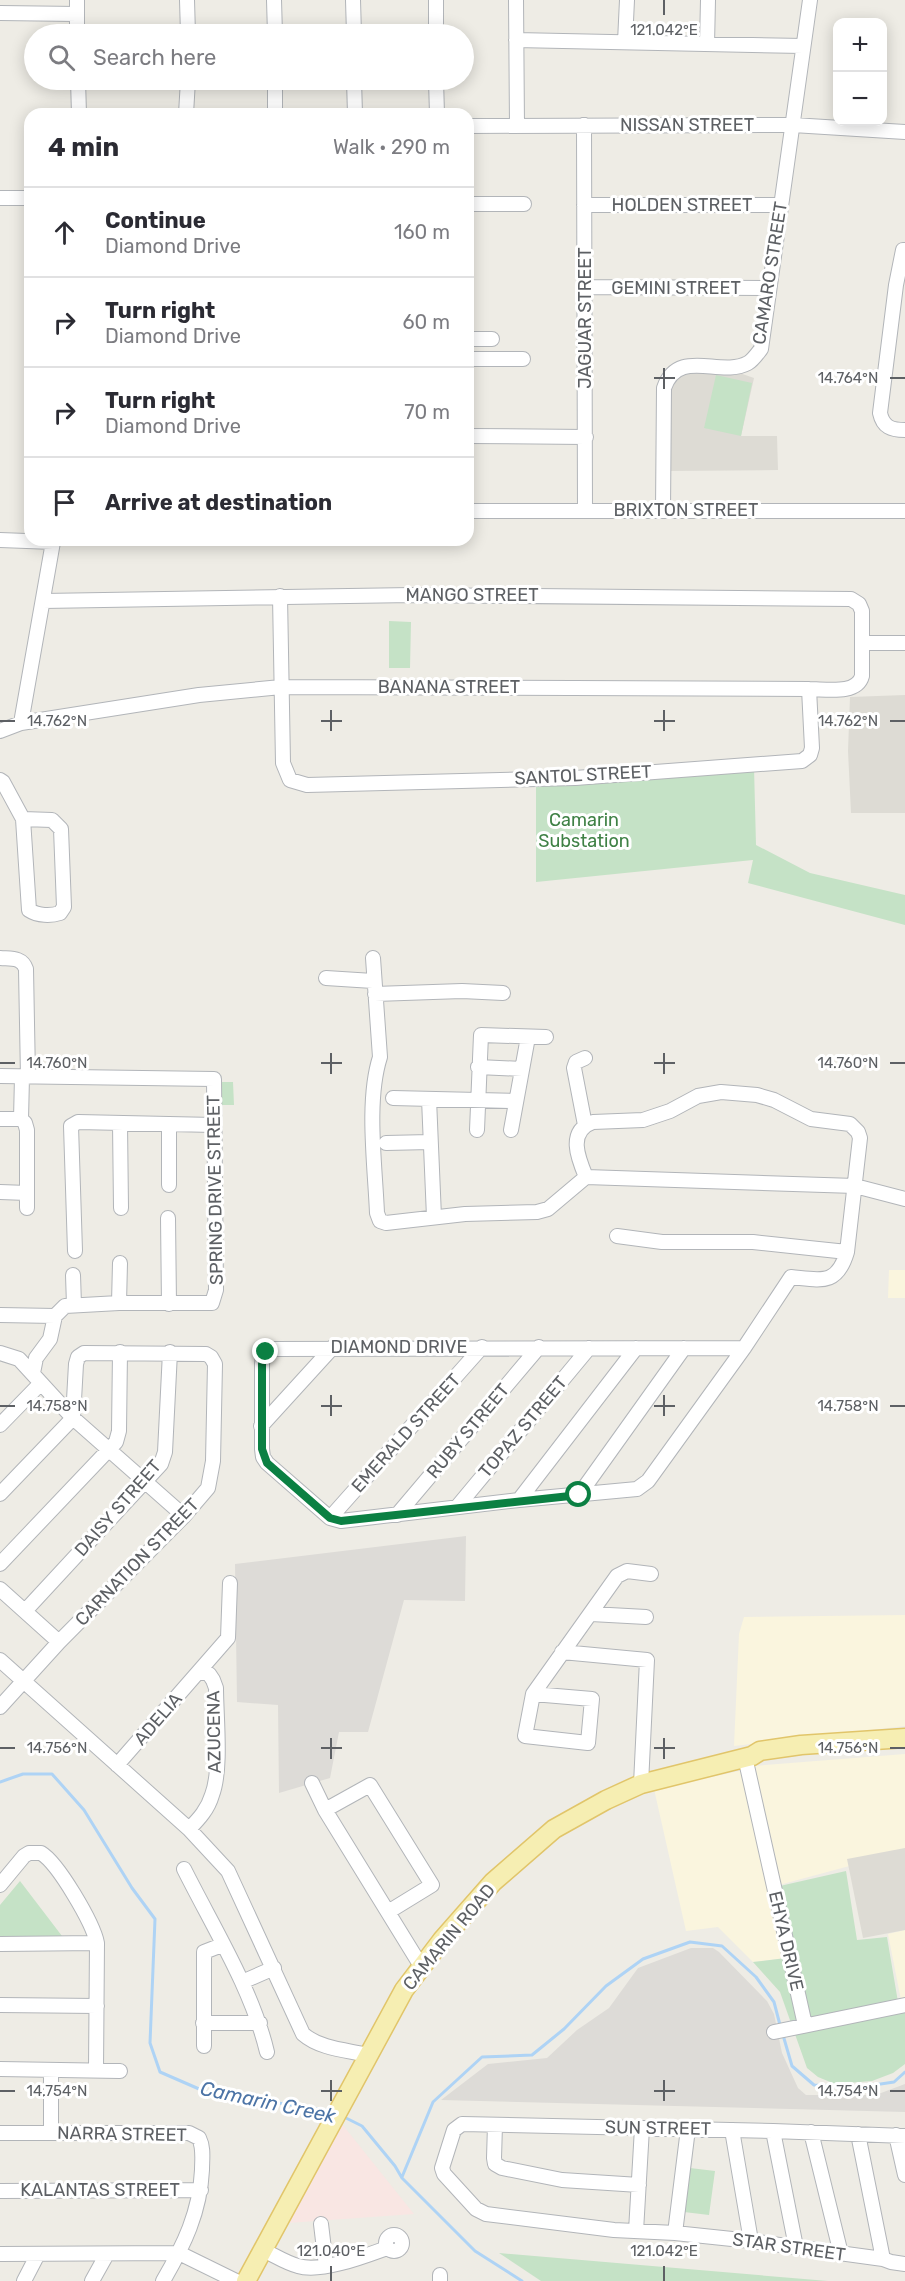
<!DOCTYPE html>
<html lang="en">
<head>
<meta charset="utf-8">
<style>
	:root { --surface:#fff; --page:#f2f2f3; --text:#2b2b33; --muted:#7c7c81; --line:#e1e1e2 }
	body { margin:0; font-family:Rubik,sans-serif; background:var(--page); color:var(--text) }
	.controls { position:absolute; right:18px; top:18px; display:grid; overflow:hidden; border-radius:12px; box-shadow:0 3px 15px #0003 }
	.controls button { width:54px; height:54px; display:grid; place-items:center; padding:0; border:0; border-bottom:2px solid var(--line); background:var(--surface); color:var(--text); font:30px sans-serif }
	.stop { position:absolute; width:18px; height:18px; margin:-14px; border:4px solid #0b8043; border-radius:50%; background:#fff }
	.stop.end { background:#0b8043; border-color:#fff; box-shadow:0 2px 6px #0008 }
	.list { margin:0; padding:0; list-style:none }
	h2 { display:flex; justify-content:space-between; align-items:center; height:78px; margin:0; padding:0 24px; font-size:26px }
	h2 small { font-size:20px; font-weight:400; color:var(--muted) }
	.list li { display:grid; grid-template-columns:39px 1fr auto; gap:18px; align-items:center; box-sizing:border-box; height:90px; padding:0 24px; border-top:2px solid var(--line) }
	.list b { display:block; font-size:22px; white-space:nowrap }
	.list p { margin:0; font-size:20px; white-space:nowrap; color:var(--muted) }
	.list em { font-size:20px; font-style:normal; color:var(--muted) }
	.icon { flex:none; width:33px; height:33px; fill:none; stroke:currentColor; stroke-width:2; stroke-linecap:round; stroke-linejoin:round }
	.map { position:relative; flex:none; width:905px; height:2281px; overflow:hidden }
	.search { position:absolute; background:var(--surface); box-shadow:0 3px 15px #0003; left:24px; top:24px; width:450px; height:66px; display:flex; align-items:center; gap:15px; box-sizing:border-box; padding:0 21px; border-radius:33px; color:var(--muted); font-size:22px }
	.panel { position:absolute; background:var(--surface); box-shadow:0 3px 15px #0003; left:24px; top:108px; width:450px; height:438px; border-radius:18px }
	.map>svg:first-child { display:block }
</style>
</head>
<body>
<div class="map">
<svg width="905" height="2281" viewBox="0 0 905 2281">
	<rect width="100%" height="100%" fill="#eeece5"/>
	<path fill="#faf5de" d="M889,1270H905V1298H888Z
		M905,1615V1726L734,1746L739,1634L744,1617Z
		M905,1754V1851L779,1885L754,1766Z
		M744,1770L786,1958L753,1962L718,1927L686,1931L654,1789Z
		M905,1930V1999L901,2000L888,1934Z"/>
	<path fill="#dddbd7" d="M466,1536L465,1601L404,1600L368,1732H339L330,1778L279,1793L278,1705L237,1702L235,1564Z
		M691,1948H713L719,1952L767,2001L774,2014L782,2053L798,2088L806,2095H865L881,2093L905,2084V2112L441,2100L488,2064L547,2058L577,2030L609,2008L638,1968Z"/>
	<path fill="#dddbd4" d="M679,370H731L754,378L741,436H777L778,470L667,471V387Z
		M905,695V813H851L848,751L850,697Z
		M905,1848V1930L863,1938L847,1859Z"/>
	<path fill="#f9e6e3" d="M342,2124L414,2214L288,2223Z"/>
	<path fill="#c5e2c6" d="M716,375L752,383L741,436L704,428Z
		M389,621L411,622L410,668H389Z
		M754,767L756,845L810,873L905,895V925L748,883L753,860L536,882V787Z
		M218,1082H233L234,1105H217Z
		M846,1871L857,1940L887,1937L898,2002L905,2001V2064L893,2073L872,2081L835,2084L818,2077L807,2068L780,1992L753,1962L786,1958L771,1888Z
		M20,1881L62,1936H0V1905Z
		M690,2168L715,2171L709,2215L684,2212Z
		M499,2253L828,2281H541Z"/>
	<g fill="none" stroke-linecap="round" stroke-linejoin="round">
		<path stroke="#aed3f5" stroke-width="3" d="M0,1782L23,1774H52L84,1810L132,1888L155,1919L150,2043L160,2072L206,2092L330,2111
			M783,2035L792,2066L814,2085L854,2088L894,2082L905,2072
			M342,2116L362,2126L395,2166L402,2178L475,2251L522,2281
			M402,2177L433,2102L482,2057L532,2055L564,2029L606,1986L643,1959L690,1942L722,1946L756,1977L774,2002L780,2025"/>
		<defs>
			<path id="minor" d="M77,0V34
				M187,0L188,34
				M274,0L275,34
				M353,0L354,34
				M436,0V34
				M516,0L517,126
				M0,13L77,14
				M516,40L803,46
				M625,42L627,0
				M707,44L708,0
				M78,80L79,114
				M275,80V114
				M354,80L355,114
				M436,80L437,114
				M186,114L188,80
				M584,125L585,510
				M468,126L793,125L905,132
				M0,198H30
				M468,204H524
				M584,205H780
				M905,250H903L896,285L880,413C883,427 891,430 905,430
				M585,287L768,288
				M468,339H492
				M468,359H523
				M468,436L586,437
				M663,510L664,388C678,347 720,378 748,363C753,360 757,354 761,349L810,0
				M468,511H905
				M0,540L53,542L21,723
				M280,596L283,763L290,780L307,785L575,778L802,761L810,755L812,748L809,689
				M862,643H905
				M0,731L21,723L199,695L281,687L809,689C826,689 857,695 862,676V611L859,604L851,599L412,595L43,601
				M0,780L3,782L23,819L29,910C38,916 51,916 60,913L64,907L61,829L52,820L23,819
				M0,958C11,959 22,957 26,969L28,1077
				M373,958L380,1057C366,1101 375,1165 377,1213L380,1221L386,1223L465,1214L537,1212L548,1209L586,1177L855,1186L905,1199
				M326,978L373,981
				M375,994L462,991L503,993
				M585,1058L576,1062L574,1068L585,1125
				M478,1067L522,1069
				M0,1076L214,1079L216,1290L212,1303H119L65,1306L55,1316L50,1339L36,1358L33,1373
				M22,1077L21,1119L25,1123L27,1130V1208
				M393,1098L515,1101
				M429,1099L434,1217
				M0,1119H21
				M120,1123L121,1208
				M169,1124V1185
				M477,1130L481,1035L546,1037
				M511,1130L528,1037
				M386,1143L430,1142
				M586,1177C578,1158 567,1131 593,1122L643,1120L670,1111L698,1096L721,1092L757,1095L774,1100L811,1119L850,1124L858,1132L860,1138L847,1252C837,1286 821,1280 791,1277L744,1348L648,1481L637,1489L519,1500L341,1521L330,1518L267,1463L263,1457L262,1449V1364L263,1357L272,1349L744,1348
				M0,1192L27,1193
				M168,1218L169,1304
				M617,1236L662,1242H753L847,1252
				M75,1251L71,1126L78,1122L214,1125
				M73,1275L74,1305
				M119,1303L120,1263
				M0,1315L55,1316
				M0,1353L19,1359L73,1418L184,1516
				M0,1425L41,1383
				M261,1426L333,1347
				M0,1494L73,1418L76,1364L78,1357L84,1353L206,1354L211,1357L215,1364L213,1461L208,1488L184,1516L59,1642L0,1707
				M579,1495L684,1348
				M519,1500L636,1348
				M457,1507L589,1348
				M397,1515L539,1347
				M330,1518L482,1347
				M0,1564L116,1442L119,1431L120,1352
				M0,1589L59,1642
				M25,1611L161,1464L165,1452L170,1352
				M591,1614L646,1617
				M562,1652L647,1660L641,1784
				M0,1660L189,1829L228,1871L303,2034C320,2049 347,2050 368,2055
				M533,1694L592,1699L588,1743L525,1736L533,1694L617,1576L627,1571L651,1574
				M745,1757L805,2025
				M117,1765L228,1638L230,1583
				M312,1783L325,1810L421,1966
				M325,1810L370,1785L432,1885L388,1912
				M189,1829C199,1819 208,1809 212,1795C222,1769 216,1717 216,1688L213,1680L209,1674L199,1672
				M184,1869C213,1927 252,1989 267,2052
				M0,1885L24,1856L29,1853H41C58,1863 93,1923 97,1943L96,2070
				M0,1944L97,1943
				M242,1982L274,1968
				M0,2005L97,2006
				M203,2023H260
				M774,2032L905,2005
				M204,2046V1952L222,1945
				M0,2069L120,2071
				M495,2125L494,2158L495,2164L502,2168L562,2180L639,2185
				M732,2130L751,2241
				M773,2131L796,2247
				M811,2132L841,2254
				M0,2133H189L199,2138C204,2148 202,2159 202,2170C200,2212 184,2245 163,2281
				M51,2133V2070
				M858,2134L883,2259
				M896,2135L905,2175
				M905,2136L773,2131L462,2124L454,2130L442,2168L444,2174L476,2209L486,2214L614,2230L675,2233L751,2241L883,2259L891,2262L905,2264
				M0,2191L201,2190
				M321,2224L326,2266
				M636,2231L642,2128
				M675,2233L688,2129
				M386 2243a8 8 0 1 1 16 0a8 8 0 1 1-16 0Z
				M263,2250C274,2255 286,2263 298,2266C321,2273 365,2256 387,2248
				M0,2254L179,2253L236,2281
				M440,2275V2281
				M24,2281L38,2254
				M92,2281L107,2254"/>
			<path id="major" d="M246,2281L404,1990L442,1940L493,1882L554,1829L606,1800L641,1784L752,1756L760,1751L801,1745L905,1738"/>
		</defs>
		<use href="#minor" stroke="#b2b5b9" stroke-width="16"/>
		<use href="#major" stroke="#e1c56a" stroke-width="21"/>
		<use href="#minor" stroke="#fff" stroke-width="14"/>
		<use href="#major" stroke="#f6eeb2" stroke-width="18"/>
	</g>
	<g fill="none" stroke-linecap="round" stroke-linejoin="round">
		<path stroke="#0b8043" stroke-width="8" d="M266,1352L262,1364V1449L267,1463L330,1518L341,1521L579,1495"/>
	</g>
	<path fill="none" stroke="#5d6064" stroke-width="2" d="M664,0V15M664,368V389M654,378H675M890,378H905M331,710V731M664,710V731M0,721H15M321,721H342M654,721H675M890,721H905M331,1053V1074M664,1053V1074M0,1063H15M321,1063H342M654,1063H675M890,1063H905M331,1395V1416M664,1395V1416M0,1406H15M321,1406H342M654,1406H675M890,1406H905M331,1738V1759M664,1738V1759M0,1748H15M321,1748H342M654,1748H675M890,1748H905M331,2080V2101M664,2080V2101M0,2091H15M321,2091H342M654,2091H675M890,2091H905M331,2266V2281M664,2266V2281"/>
	<g text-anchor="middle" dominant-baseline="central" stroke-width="6" stroke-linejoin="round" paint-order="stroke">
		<g font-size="18" fill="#5d6064" stroke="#fff">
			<text x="687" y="125">NISSAN STREET</text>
			<text x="682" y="205">HOLDEN STREET</text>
			<text transform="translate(770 273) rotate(-81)">CAMARO STREET</text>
			<text x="676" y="288">GEMINI STREET</text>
			<text transform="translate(585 318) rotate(-90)">JAGUAR STREET</text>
			<text x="686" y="510">BRIXTON STREET</text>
			<text x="472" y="595">MANGO STREET</text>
			<text x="449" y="687">BANANA STREET</text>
			<text transform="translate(583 775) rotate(-3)">SANTOL STREET</text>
			<text transform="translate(215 1190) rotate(-91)">SPRING DRIVE STREET</text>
			<text x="399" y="1347">DIAMOND DRIVE</text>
			<text transform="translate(523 1427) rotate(-50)">TOPAZ STREET</text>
			<text transform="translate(468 1431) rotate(-50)">RUBY STREET</text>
			<text transform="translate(406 1433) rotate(-48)">EMERALD STREET</text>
			<text transform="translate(118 1508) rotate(-49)">DAISY STREET</text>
			<text transform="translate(137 1562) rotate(-46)">CARNATION STREET</text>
			<text transform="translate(158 1719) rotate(-49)">ADELIA</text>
			<text transform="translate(214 1732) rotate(-91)">AZUCENA</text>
			<text transform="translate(449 1937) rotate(-50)">CAMARIN ROAD</text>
			<text transform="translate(786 1941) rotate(77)">EHYA DRIVE</text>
			<text transform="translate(658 2128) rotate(1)">SUN STREET</text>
			<text transform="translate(122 2134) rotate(1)">NARRA STREET</text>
			<text x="100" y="2190">KALANTAS STREET</text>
			<text transform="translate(789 2247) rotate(8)">STAR STREET</text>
		</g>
		<g font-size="18" fill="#3f8145" stroke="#fff">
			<text x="584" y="820">Camarin<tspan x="584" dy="21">Substation</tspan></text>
		</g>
		<g font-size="20" font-style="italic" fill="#4c74a6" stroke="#fff">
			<text transform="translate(268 2102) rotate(12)">Camarin Creek</text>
		</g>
	</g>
	<g font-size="15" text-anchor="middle" fill="#5d6064" stroke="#fff" stroke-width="6" stroke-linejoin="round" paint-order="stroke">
		<text x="664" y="35">121.042°E</text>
		<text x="848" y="383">14.764°N</text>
		<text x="57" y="726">14.762°N</text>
		<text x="848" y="726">14.762°N</text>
		<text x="57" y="1068">14.760°N</text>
		<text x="848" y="1068">14.760°N</text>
		<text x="57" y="1411">14.758°N</text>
		<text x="848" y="1411">14.758°N</text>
		<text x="57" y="1753">14.756°N</text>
		<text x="848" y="1753">14.756°N</text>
		<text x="57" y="2096">14.754°N</text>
		<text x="848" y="2096">14.754°N</text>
		<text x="331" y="2256">121.040°E</text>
		<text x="664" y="2256">121.042°E</text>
	</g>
</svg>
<div class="controls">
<button>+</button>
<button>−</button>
</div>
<div class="stop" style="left:579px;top:1495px"></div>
<div class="stop end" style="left:266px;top:1352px"></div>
<div class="search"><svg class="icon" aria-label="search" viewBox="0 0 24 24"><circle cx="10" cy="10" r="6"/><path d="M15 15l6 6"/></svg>Search here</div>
<section class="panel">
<h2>4 min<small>Walk · 290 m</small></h2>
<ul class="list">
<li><svg class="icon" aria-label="ahead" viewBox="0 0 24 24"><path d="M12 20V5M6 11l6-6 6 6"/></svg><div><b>Continue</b><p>Diamond Drive</p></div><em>160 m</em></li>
<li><svg class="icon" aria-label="right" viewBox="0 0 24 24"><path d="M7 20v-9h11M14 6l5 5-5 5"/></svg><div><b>Turn right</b><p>Diamond Drive</p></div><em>60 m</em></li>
<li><svg class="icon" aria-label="right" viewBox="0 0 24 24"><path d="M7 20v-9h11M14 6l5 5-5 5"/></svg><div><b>Turn right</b><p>Diamond Drive</p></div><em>70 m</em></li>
<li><svg class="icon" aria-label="arrive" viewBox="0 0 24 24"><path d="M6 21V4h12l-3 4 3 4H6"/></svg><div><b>Arrive at destination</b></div></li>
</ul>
</section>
</div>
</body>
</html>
